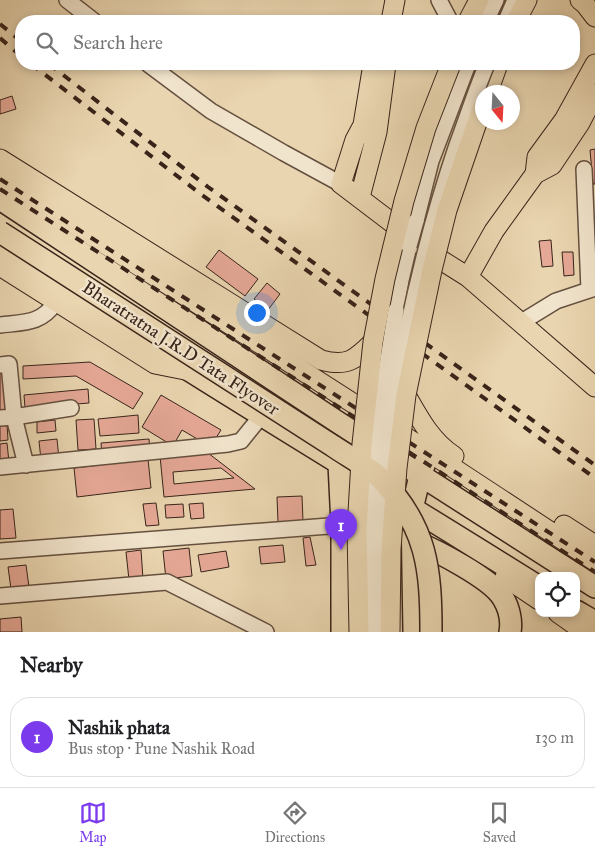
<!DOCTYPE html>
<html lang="en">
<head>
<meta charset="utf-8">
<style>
	:root { --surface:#fff; --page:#f6f6f6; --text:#202124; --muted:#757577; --line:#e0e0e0; --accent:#7c3aed }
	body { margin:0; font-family:"IM FELL Great Primer",serif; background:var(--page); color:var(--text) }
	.controls { position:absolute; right:15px; bottom:15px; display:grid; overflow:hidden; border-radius:10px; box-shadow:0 2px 8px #0003 }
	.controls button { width:45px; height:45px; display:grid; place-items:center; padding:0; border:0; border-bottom:1px solid var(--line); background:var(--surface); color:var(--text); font:25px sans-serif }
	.compass { position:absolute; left:475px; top:85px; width:45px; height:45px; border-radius:50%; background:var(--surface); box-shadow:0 2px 8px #0003; rotate:162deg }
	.you { position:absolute; left:256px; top:312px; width:18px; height:18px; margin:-12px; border:4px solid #fff; border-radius:50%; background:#1a73e8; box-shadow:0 0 0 8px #1a73e833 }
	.badge { display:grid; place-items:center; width:32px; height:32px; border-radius:50%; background:var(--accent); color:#fff; font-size:16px; font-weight:700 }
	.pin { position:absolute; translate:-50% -41px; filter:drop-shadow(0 1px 2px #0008) }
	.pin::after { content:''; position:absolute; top:26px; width:18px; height:15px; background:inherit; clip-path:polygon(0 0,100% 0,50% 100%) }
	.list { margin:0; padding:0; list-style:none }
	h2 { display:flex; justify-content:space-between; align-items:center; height:65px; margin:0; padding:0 20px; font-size:21px }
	h2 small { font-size:16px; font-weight:400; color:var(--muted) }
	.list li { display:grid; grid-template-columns:32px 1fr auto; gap:15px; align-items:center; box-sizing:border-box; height:80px; margin:0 10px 10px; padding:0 10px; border:1px solid var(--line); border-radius:20px }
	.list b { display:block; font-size:19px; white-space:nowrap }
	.list p { margin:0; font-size:16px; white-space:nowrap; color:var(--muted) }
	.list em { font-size:16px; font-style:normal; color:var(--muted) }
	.icon { flex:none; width:28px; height:28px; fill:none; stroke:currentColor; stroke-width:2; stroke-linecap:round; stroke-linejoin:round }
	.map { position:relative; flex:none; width:595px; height:632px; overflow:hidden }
	.search { position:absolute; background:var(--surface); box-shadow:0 2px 8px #0003; left:15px; right:15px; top:15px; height:55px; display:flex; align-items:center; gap:12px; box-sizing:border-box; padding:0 18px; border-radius:20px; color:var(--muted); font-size:19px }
	.sheet { height:155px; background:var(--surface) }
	nav { display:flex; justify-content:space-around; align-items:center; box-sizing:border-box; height:70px; border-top:1px solid var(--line); background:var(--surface); font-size:14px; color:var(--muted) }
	nav a { display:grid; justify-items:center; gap:2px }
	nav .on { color:var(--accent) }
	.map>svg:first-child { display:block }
</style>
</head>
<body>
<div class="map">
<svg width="595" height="632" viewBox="0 0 595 632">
	<rect width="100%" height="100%" fill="#e9d5b0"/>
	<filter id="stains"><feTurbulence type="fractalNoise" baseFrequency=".004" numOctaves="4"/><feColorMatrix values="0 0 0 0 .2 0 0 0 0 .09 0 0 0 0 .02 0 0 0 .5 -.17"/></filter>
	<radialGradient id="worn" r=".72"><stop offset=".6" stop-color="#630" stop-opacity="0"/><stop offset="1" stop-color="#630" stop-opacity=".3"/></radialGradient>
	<path fill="#e5a896" stroke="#39241a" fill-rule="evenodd" d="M12,96L16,109L0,114V100Z
		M595,149V184H593L590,150Z
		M551,240L553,266L542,267L539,241Z
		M219,250L258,279L245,296L206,267Z
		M562,252H573L574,275L564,276Z
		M267,283L280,294L268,310L254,299Z
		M90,362L143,393L133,409L76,376L23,379V366Z
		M0,373H2L7,411H0Z
		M88,389L89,403L25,408L24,395Z
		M161,395L221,430L214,441L208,437L204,443L182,430L173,446L142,427Z
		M138,415L139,433L100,436L98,419Z
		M94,419L96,449L78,450L76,420Z
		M55,420L56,431L37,433V422Z
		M7,424L8,440L0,441V425Z
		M57,439L59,459L41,460L39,441Z
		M149,439L150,451L102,455L101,443Z
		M7,443L9,462L0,463V444Z
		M208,453L255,489L164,497L160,456ZM221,468L234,478L174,484L173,472Z
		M148,459L151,488L77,497L74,468Z
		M302,496L303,521L278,522L277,497Z
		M156,503L159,525L146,526L143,504Z
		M203,503L204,518L191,519L189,504Z
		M183,504L184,517L166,518L165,505Z
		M13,509L16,538L0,539V510Z
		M310,537L316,565L306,566L303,538Z
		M283,545L285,562L261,564L259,547Z
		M189,548L192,576L166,579L163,551Z
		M141,550L143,579L129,580L126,552Z
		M226,551L229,567L201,572L198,555Z
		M26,565L29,587L11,589L8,567Z
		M21,617L22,632H0V619Z"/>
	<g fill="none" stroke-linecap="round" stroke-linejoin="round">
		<defs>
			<path id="minor" d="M67,0L94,21
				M439,0L450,21
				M486,21L496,0
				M506,21L515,0
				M148,64L211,111L284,153L341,184
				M584,169L589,290
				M416,221L431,161L468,64
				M396,310L401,280L409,246
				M520,323L556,301L595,288
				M0,325C25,322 41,324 56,302
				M0,365L9,364L14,417L71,408
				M0,418L14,417L26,465
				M0,467L228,444L241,441L262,415
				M0,551L342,525
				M0,596L167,582L266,632"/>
			<path id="major" d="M580,0L585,4L595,17
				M391,21L395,0
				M468,21L479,0
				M516,21L527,0
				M373,64L363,125L355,140L341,184L441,260L468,277L595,387
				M488,92L498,64
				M0,159L321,360C347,367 355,360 373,342
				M535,174L537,157L564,120L595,64
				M0,177L429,452L595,561
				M360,197L377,132L386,64
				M0,266L155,364L185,370
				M468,277L494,231L535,174L552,165L580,123L595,94
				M406,395C419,418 431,441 454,456
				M564,525L595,545
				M505,577L539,600
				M558,613L585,632"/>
			<path id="highway" d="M0,199L339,423L595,587
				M0,248C176,366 359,474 539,587
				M339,464L342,525V632
				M414,541C435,550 491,578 503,598C509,608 512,621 510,632
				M576,611L595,622
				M414,632L412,509L420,476L429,452"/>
		</defs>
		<use href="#minor" stroke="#655040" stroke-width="18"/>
		<use href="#major" stroke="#39241a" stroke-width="21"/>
		<use href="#highway" stroke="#39241a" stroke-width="24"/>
		<use href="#minor" stroke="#f1e4cc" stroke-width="15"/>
		<use href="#major" stroke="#e9d5b0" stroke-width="19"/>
		<use href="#highway" stroke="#e9d5b0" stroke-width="21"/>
		<path stroke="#39241a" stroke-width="4" stroke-dasharray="9 9" stroke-linecap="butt" d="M0,24L21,41
			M0,38L21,56
			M31,64L202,195L595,478
			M49,64L208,187L595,465
			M0,179L595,562
			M0,189L595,572"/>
		<defs>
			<path id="minor-bridge" d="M409,246L416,221
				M368,632C369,596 368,561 370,525C373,453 384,381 396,310
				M380,632C380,558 382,483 393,410C407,320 428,231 457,145C467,118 476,90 487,64"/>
			<path id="major-bridge" d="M359,632L357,529L362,444L373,342L385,279L404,201L426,128L451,64
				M390,632L391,549L397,468L406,395L432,270L447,210L482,108"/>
			<path id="highway-bridge" d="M0,232L333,446C346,455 368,467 380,478C427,526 431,569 431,632"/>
		</defs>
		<use href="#minor-bridge" stroke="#655040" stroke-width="18" stroke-linecap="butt"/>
		<use href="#major-bridge" stroke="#39241a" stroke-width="21" stroke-linecap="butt"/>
		<use href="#highway-bridge" stroke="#39241a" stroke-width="24" stroke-linecap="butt"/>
		<use href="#minor-bridge" stroke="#f1e4cc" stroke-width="15"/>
		<use href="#major-bridge" stroke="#e9d5b0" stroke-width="19"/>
		<use href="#highway-bridge" stroke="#e9d5b0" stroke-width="21"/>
	</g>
	<g text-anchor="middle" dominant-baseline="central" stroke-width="5" stroke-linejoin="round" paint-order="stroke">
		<g font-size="18" fill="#39241a" stroke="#f1e4cc">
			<text transform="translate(181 348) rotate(33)">Bharatratna J.R.D Tata Flyover</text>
		</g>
	</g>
	<rect width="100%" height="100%" filter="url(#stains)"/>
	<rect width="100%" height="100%" fill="url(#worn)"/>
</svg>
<div class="controls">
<button><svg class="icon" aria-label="locate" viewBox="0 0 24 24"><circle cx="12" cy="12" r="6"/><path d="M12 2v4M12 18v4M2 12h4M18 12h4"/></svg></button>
</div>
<svg class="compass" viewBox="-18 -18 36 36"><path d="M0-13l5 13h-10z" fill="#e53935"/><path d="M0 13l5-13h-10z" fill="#757577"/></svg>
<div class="you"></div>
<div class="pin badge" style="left:341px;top:550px">1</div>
<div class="search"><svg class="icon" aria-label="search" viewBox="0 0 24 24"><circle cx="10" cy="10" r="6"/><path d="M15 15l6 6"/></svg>Search here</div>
</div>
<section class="sheet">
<h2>Nearby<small></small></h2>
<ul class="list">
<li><span class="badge">1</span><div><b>Nashik phata</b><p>Bus stop · Pune Nashik Road</p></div><em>130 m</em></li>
</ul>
</section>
<nav>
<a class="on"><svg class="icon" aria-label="map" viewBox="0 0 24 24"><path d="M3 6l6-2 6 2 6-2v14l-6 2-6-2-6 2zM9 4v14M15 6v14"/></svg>Map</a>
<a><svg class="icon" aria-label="directions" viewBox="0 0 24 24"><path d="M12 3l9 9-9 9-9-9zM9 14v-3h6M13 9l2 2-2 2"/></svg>Directions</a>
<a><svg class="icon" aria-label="saved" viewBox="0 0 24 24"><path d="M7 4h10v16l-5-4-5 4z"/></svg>Saved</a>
</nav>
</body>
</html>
